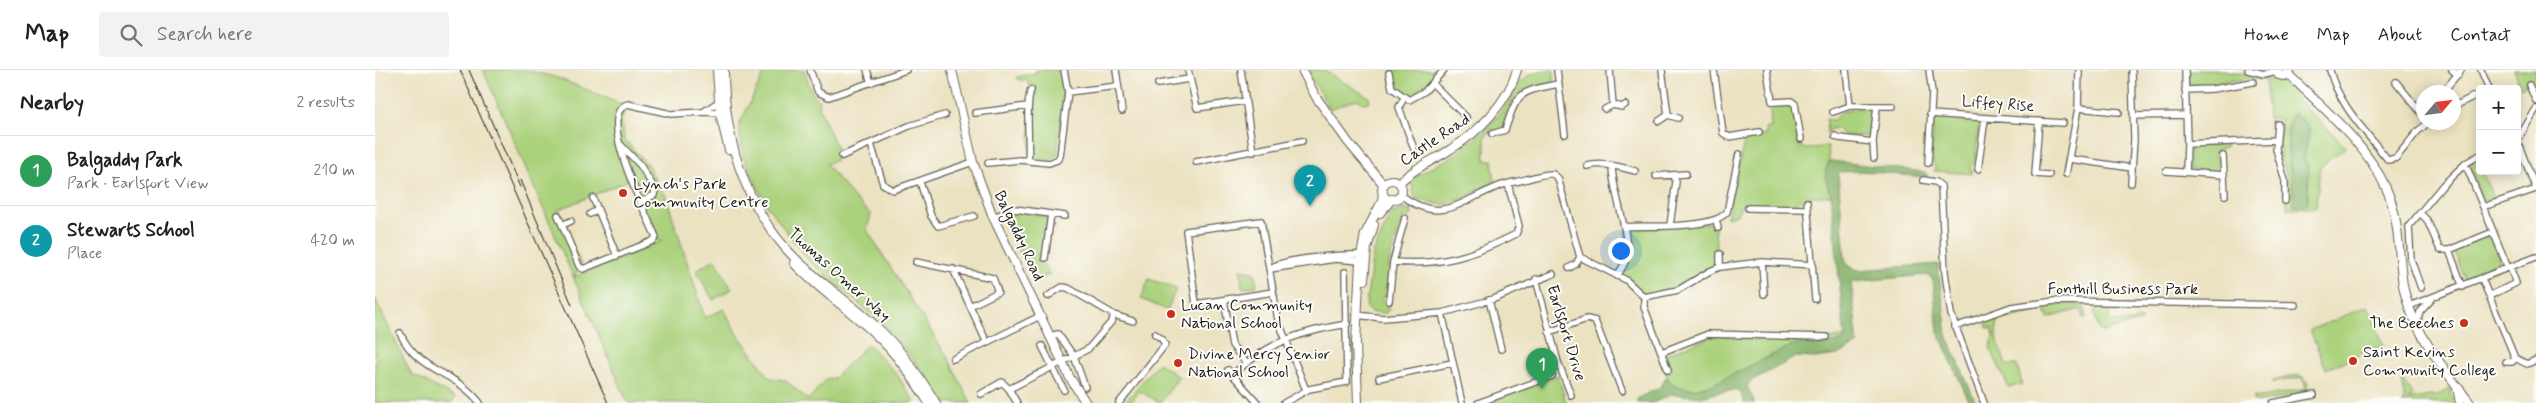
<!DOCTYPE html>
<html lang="en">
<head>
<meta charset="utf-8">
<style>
	:root { --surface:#fff; --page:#f2f2f2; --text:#202124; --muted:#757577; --line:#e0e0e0; --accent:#db2777 }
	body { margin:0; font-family:Mynerve,sans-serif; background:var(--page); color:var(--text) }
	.controls { position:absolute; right:15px; top:15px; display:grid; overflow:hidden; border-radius:5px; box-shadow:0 2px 12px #0003 }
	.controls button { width:45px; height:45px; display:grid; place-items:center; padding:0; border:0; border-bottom:1px solid var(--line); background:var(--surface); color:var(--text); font:25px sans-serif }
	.compass { position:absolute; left:2041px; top:15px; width:45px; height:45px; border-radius:50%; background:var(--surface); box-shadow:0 2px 12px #0003; rotate:62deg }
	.you { position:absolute; left:1245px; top:180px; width:18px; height:18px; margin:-12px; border:4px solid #fff; border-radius:50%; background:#1a73e8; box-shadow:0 0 0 8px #1a73e833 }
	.badge { display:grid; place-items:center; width:32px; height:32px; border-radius:50%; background:var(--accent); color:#fff; font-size:16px; font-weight:700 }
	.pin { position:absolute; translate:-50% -41px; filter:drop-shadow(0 1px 2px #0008) }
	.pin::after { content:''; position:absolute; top:26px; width:18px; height:15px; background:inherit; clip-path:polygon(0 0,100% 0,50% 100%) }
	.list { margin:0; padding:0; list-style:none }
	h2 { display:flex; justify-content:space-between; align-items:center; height:65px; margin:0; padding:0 20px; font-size:21px }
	h2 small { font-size:16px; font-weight:400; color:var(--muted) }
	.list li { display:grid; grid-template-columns:32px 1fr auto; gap:15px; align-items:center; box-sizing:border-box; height:70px; padding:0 20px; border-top:1px solid var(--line) }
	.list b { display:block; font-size:19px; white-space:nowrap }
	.list p { margin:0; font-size:16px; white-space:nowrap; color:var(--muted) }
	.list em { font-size:16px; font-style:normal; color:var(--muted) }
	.icon { flex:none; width:28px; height:28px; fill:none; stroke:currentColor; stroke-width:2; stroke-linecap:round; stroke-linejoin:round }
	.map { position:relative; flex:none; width:2161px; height:333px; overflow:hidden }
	header { display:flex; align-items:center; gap:30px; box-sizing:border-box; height:70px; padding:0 25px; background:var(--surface); border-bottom:1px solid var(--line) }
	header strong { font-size:24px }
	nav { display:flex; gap:28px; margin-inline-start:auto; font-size:18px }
	.search { width:350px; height:45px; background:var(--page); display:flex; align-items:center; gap:12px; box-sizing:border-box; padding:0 18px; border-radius:5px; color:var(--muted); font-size:19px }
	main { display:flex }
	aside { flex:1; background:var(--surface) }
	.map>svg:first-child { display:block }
</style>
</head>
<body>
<header>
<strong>Map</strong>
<div class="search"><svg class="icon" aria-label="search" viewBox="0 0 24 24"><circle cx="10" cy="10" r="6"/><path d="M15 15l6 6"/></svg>Search here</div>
<nav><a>Home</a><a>Map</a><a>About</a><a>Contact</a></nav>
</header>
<main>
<aside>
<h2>Nearby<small>2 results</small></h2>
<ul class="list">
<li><span class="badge" style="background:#2e9e5b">1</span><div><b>Balgaddy Park</b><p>Park · Earlsfort View</p></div><em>210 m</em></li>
<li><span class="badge" style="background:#0f9aa8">2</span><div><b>Stewarts School</b><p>Place</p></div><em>420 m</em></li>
</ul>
</aside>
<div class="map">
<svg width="2161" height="333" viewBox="0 0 2161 333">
	<rect width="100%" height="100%" fill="#fdfcf7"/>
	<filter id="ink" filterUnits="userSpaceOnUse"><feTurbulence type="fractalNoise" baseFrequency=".02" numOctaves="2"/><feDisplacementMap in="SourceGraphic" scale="10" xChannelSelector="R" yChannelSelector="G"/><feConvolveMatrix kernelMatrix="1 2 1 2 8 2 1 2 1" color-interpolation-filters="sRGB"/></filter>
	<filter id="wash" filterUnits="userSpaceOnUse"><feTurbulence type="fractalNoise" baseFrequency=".0096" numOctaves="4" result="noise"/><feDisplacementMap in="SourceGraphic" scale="20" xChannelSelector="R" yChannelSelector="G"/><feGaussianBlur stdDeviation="1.12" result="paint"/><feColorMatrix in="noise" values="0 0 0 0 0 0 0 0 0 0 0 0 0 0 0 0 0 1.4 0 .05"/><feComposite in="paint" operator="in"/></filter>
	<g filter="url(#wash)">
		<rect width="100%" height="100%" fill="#ebe2c1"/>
		<path fill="#aad17c" stroke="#63764c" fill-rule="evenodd" d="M108,0H152L183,8L256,38L251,39L247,48L249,69L272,94L291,126L330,248L349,239L361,262L395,308L410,310L433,330L452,308L458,309L493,274L523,306L540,333H253ZM254,110L278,167L287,171L199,207L206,195L183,140Z
			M391,0H429L438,25L445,31L444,37L463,81L459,83L461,90L451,94L482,132L496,144L492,160L573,288L596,333H568L553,308L512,258L433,190L392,136L368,87L364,55Z
			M661,0H686L689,21L682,85L675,91L655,86V24L661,21L660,15H654L652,10H644L641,7L661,3Z
			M932,0H948L994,27L995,32L988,33L982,29L955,39Z
			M1018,0H1066L1038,25C1031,25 1016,18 1016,8C1016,5 1018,3 1018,0Z
			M1179,0V12C1139,27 1144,11 1128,57L1123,61L1114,59L1110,68V90H1117L1120,111L1088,129L1067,135L1040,128L1036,111C1050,98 1070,93 1085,81C1099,69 1115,56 1126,42C1144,19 1144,0 1179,0Z
			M1814,0H1849L1911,13L1923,30L1971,77L1945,97L1941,138H1912L1911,103L1905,89L1904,75L1906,49L1893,48L1890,10C1864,6 1841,16 1815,15L1813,12Z
			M2139,0H2161V27L2155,14L2146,18Z
			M1414,33L1419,39L1423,75L1430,79L1453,76L1457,125L1431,127L1419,135H1378L1375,132C1368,133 1365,137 1362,144L1352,147L1370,68L1391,65L1390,59L1396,57L1395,36Z
			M1484,38H1494L1498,41L1496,66H1469L1462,58L1455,59L1452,64L1451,49L1458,50L1466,42Z
			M1559,47L1604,52L1600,92L1595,97L1597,104L1559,101L1560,97L1556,86Z
			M1850,74V78L1840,80L1841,88L1846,92V102L1814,100V77Z
			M2103,92L2105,101H2107L2118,128L2108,131L2095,96Z
			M1030,139L1037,142L1036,146L1029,147L1015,188L1012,225L1008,227L1007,231L1010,232L1014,240L1011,243L995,242L991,235L998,183L1017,143Z
			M641,141L673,147L668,182L662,185L675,204L661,211L627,149L632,144Z
			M1336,153L1340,156L1342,194C1324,204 1293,227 1273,225C1264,224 1254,210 1248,205L1252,162L1254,159Z
			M2110,167L2116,169L2126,194L2125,198L2090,210L2079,180Z
			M340,189L357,219L338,230L321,200Z
			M865,198L880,203L882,216L867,218Z
			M774,209L801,219L792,240L766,229Z
			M0,228L36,304L81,328L76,333H0Z
			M1697,234L1709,236L1712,247L1708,248L1705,239L1673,248L1670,240L1630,249L1628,246C1638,234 1681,234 1697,234Z
			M1728,235L1763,236L1767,239L1765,243L1764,240H1735L1734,252H1759L1760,249H1767L1766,251L1727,262L1723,259L1719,240Z
			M1993,236L2009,275L1951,299L1935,260Z
			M1621,246L1623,249L1621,265L1631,295H1642L1647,314L1634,318L1615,278L1619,266L1617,258H1612L1611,251Z
			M1342,265L1371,269L1445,270L1471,267L1472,276L1417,285L1352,314L1319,321L1297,318L1291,303L1296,300L1291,284Z
			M783,293L804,307L785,333L765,321L757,331L759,333H749Z
			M1183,305L1191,333H1111Z
			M1921,305C1927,306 1929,308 1933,313L1931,323L1882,333L1879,331V325L1880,328L1931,319L1928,307L1898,313V311Z
			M2027,308L2038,326L2033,330L2065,324L2075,319L2079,333H2027L2030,331Z"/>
		<path fill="#87b36c" stroke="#526844" d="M1919,42L1935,58L1929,90L1934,96L1933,132L1928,135H1919C1918,114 1905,57 1919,42Z
			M1455,91L1542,101L1552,104V107H1549L1486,101L1463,102L1470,189L1474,196L1483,200L1563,194L1572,265L1601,333H1595L1563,262L1558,211L1556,207L1552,205L1476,212L1483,274L1463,285L1440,288L1421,287L1376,311L1372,316L1380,333H1369L1365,320L1344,322L1327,327L1298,324L1278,333H1261L1263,328L1284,318L1291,307L1299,316L1319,319L1338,314L1422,273L1450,275L1470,270L1456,124C1451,114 1447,101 1455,91Z"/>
	</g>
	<g filter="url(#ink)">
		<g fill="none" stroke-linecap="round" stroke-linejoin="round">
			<defs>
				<path id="street" d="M435,0L443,22L454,27L531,0
					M492,0L496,13
					M741,0L747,41
					M813,0L822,38L870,31
					M866,0L878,82
					M1182,0L1190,64
					M1235,0L1238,35L1247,37L1250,35
					M1287,0L1293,45
					M1339,0L1348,63L1354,67L1384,62
					M1392,0L1397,31L1401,32L1416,31L1420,34L1426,69
					M1471,0L1475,36
					M1810,0L1812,74L1811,102
					M1873,0L1889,4L1901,1
					M1955,0C1962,33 1993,64 2013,90L2021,88L2043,61L2054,52
					M2077,0L2083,5
					M2106,0L2114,19
					M1014,3L1017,18L1034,30L1050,21L1069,0
					M2021,12L2048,45
					M783,14L814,9
					M1058,14L1091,47
					M2154,15L2161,31
					M1810,20L1838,19L1878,12
					M693,22L743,16
					M2068,22L2086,0
					M1029,28L1024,37L1039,79
					M2078,37L2105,23
					M1703,38L1744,42
					M1230,39L1238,35
					M328,42L343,32
					M1458,42L1475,36H1518
					M600,43L653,36
					M1555,44L1688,53
					M1758,46L1810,45
					M1284,51L1293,45L1303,48
					M1664,51L1660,104L1674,105
					M1903,54L1901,79L1910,111V131
					M1117,64L1130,60C1143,21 1144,22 1183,14
					M1460,66L1464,68L1498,72
					M2143,69V73L2161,119
					M2143,69L2161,39
					M244,73L265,95L280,119L279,125L266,132
					M496,74L508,114L518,120L598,92
					M1812,74L1901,70
					M467,86L534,56L570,45
					M1848,86L1850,125
					M1499,88L1498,72L1502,36
					M1695,89L1757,98
					M653,91C655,73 650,33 656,20
					M821,92L927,71
					M613,93L645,90L674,93L682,90L685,86L693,22L689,0
					M1553,93L1557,23L1554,0
					M2089,95L2093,100L2133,198
					M1212,96C1228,92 1245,97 1260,101
					M1237,96C1237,122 1258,170 1250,192C1248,197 1245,201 1242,206
					M1603,99L1610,49
					M1791,101L1849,105
					M1691,104L1703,38L1704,0
					M1281,106L1311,104
					M1548,110L1561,112L1566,116L1570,202L1576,244L1609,333
					M545,112L556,146L563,156L599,146
					M1756,113L1759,70L1757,1
					M1026,125C1065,155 1084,132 1122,117C1131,113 1142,112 1152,109C1160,107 1170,103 1178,104L1183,108L1205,187L1251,210L1269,227L1303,220L1335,201L1345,197L1387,192L1438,195
					M218,128L242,186
					M1432,132L1440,229
					M2108,137L2161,119
					M1373,138L1432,139
					M2045,143L2052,150L2065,180H2074L2118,162
					M215,144L223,140
					M183,145L204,196L208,199L278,171L281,167C272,146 219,43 253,34L296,44L328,42L347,43
					M618,147L640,139L690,146
					M1341,150L1343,158
					M187,155L196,151
					M1295,155L1301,112L1299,106
					M1249,157C1272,155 1337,160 1352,142L1364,84
					M2074,180L2088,217
					M1345,184V197
					M670,188L676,144
					M541,192L618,208L623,222L595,236
					M1018,192C1066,196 1098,186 1141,164L1144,156L1133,114
					M1387,192L1389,224
					M1194,198L1201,194L1205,187
					M578,199L612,273
					M895,199L960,189L986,191
					M895,199C905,188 974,184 990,185
					M1161,209L1183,292L1196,325
					M2107,209L2140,288L2152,294L2161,290
					M2046,218L2036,190L2034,156L2068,115L2091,93L2105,85
					M898,222L821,234L811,161L886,151L903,250L931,320
					M2114,226L2141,213L2135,197
					M1269,227V237L1293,300
					M849,230L857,275L871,293
					M1114,230L1126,279
					M1014,231L1018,192L1030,148
					M2034,236L2161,187
					M1067,243L1087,333
					M739,245L758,251
					M981,245L1008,248L1067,243L1119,229L1178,204
					M2042,254L2045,242L2057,229
					M1580,257L1636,237L1680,231L1920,235
					M1174,262L1212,249L1220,251L1247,321
					M25,263C44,304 80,300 105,333
					M679,265L683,264L699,286L710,317
					M667,276L689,320
					M1287,282L1333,264L1451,267
					M578,289L665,246
					M2131,292H2137L2140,288
					M853,300L883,333
					M857,305C894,272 924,262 972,254
					M1004,308L1077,293
					M606,324L627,312L634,319
					M642,333L634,319L713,279L737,251L739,245L736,243L693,218L687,217L673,226
					M744,333L790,275L787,269L780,264
					M909,333L934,319L972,312L970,202
					M1103,333L1177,306
					M1898,333L1939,325"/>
				<path id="secondary" d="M342,0L345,44L354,80
					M349,0C349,66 368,132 414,182C441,211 477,233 506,261C528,282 545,307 561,333
					M577,0L598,92L618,147L695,308L711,333
					M927,0L941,27L973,72L1009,115
					M1901,0L1904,5L1909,6L1916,0
					M1913,4C1948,38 1991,73 2011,118C2025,148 2023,183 2028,215C2036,259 2069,299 2095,333
					M1007 120a10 10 0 1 1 20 0a10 10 0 1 1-20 0Z
					M1024,113C1040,97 1058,91 1076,79C1104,62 1133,32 1142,0
					M1005,143L1017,129
					M419,193C444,220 474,239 500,264C522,284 538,308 554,333
					M989,210L992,178L999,155
					M2082,317L2085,333
					M983,333L981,273L985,192L990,164L1007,131L1008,122"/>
			</defs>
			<use href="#street" stroke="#646156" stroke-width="8"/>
			<use href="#secondary" stroke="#646156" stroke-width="10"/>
			<use href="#street" stroke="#fff" stroke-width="5.5"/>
			<use href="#secondary" stroke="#fff" stroke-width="8"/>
			<path stroke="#1c1c1c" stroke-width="1" d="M85,0L233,333
				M94,0L145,117
				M145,110L197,235"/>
		</g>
	</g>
	<g fill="#c8321e" stroke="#fdfcf7" stroke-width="2">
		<circle cx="248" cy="123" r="5"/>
		<circle cx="796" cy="244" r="5"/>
		<circle cx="2089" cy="253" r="5"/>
		<circle cx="1978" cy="291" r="5"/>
		<circle cx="803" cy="293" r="5"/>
	</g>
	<g text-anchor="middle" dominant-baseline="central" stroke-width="4" stroke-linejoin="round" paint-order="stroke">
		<g font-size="16" fill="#1c1c1c" stroke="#fdfcf7">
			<text transform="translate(1623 34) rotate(4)">Liffey Rise</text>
			<text transform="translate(1060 70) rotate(-34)">Castle Road</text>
			<text transform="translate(644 166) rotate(65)">Balgaddy Road</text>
			<text transform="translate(464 205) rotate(42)">Thomas Omer Way</text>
			<text x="1748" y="219">Fonthill Business Park</text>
			<text transform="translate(1191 263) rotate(73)">Earlsfort Drive</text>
		</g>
		<g font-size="16" fill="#1c1c1c" stroke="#fdfcf7" text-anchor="start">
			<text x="258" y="114">Lynch's Park<tspan x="258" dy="18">Community Centre</tspan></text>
			<text x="806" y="235">Lucan Community<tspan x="806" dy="18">National School</tspan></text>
			<text x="2079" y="253" text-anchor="end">The Beeches</text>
			<text x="1988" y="282">Saint Kevins<tspan x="1988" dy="18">Community College</tspan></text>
			<text x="813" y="284">Divine Mercy Senior<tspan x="813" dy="18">National School</tspan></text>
		</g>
	</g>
</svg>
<div class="controls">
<button>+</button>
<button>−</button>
</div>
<svg class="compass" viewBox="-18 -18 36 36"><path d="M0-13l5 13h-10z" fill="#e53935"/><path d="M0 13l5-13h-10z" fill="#757577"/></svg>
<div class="you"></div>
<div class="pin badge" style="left:1167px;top:319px;background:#2e9e5b">1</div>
<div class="pin badge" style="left:935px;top:136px;background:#0f9aa8">2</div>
</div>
</main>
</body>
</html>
